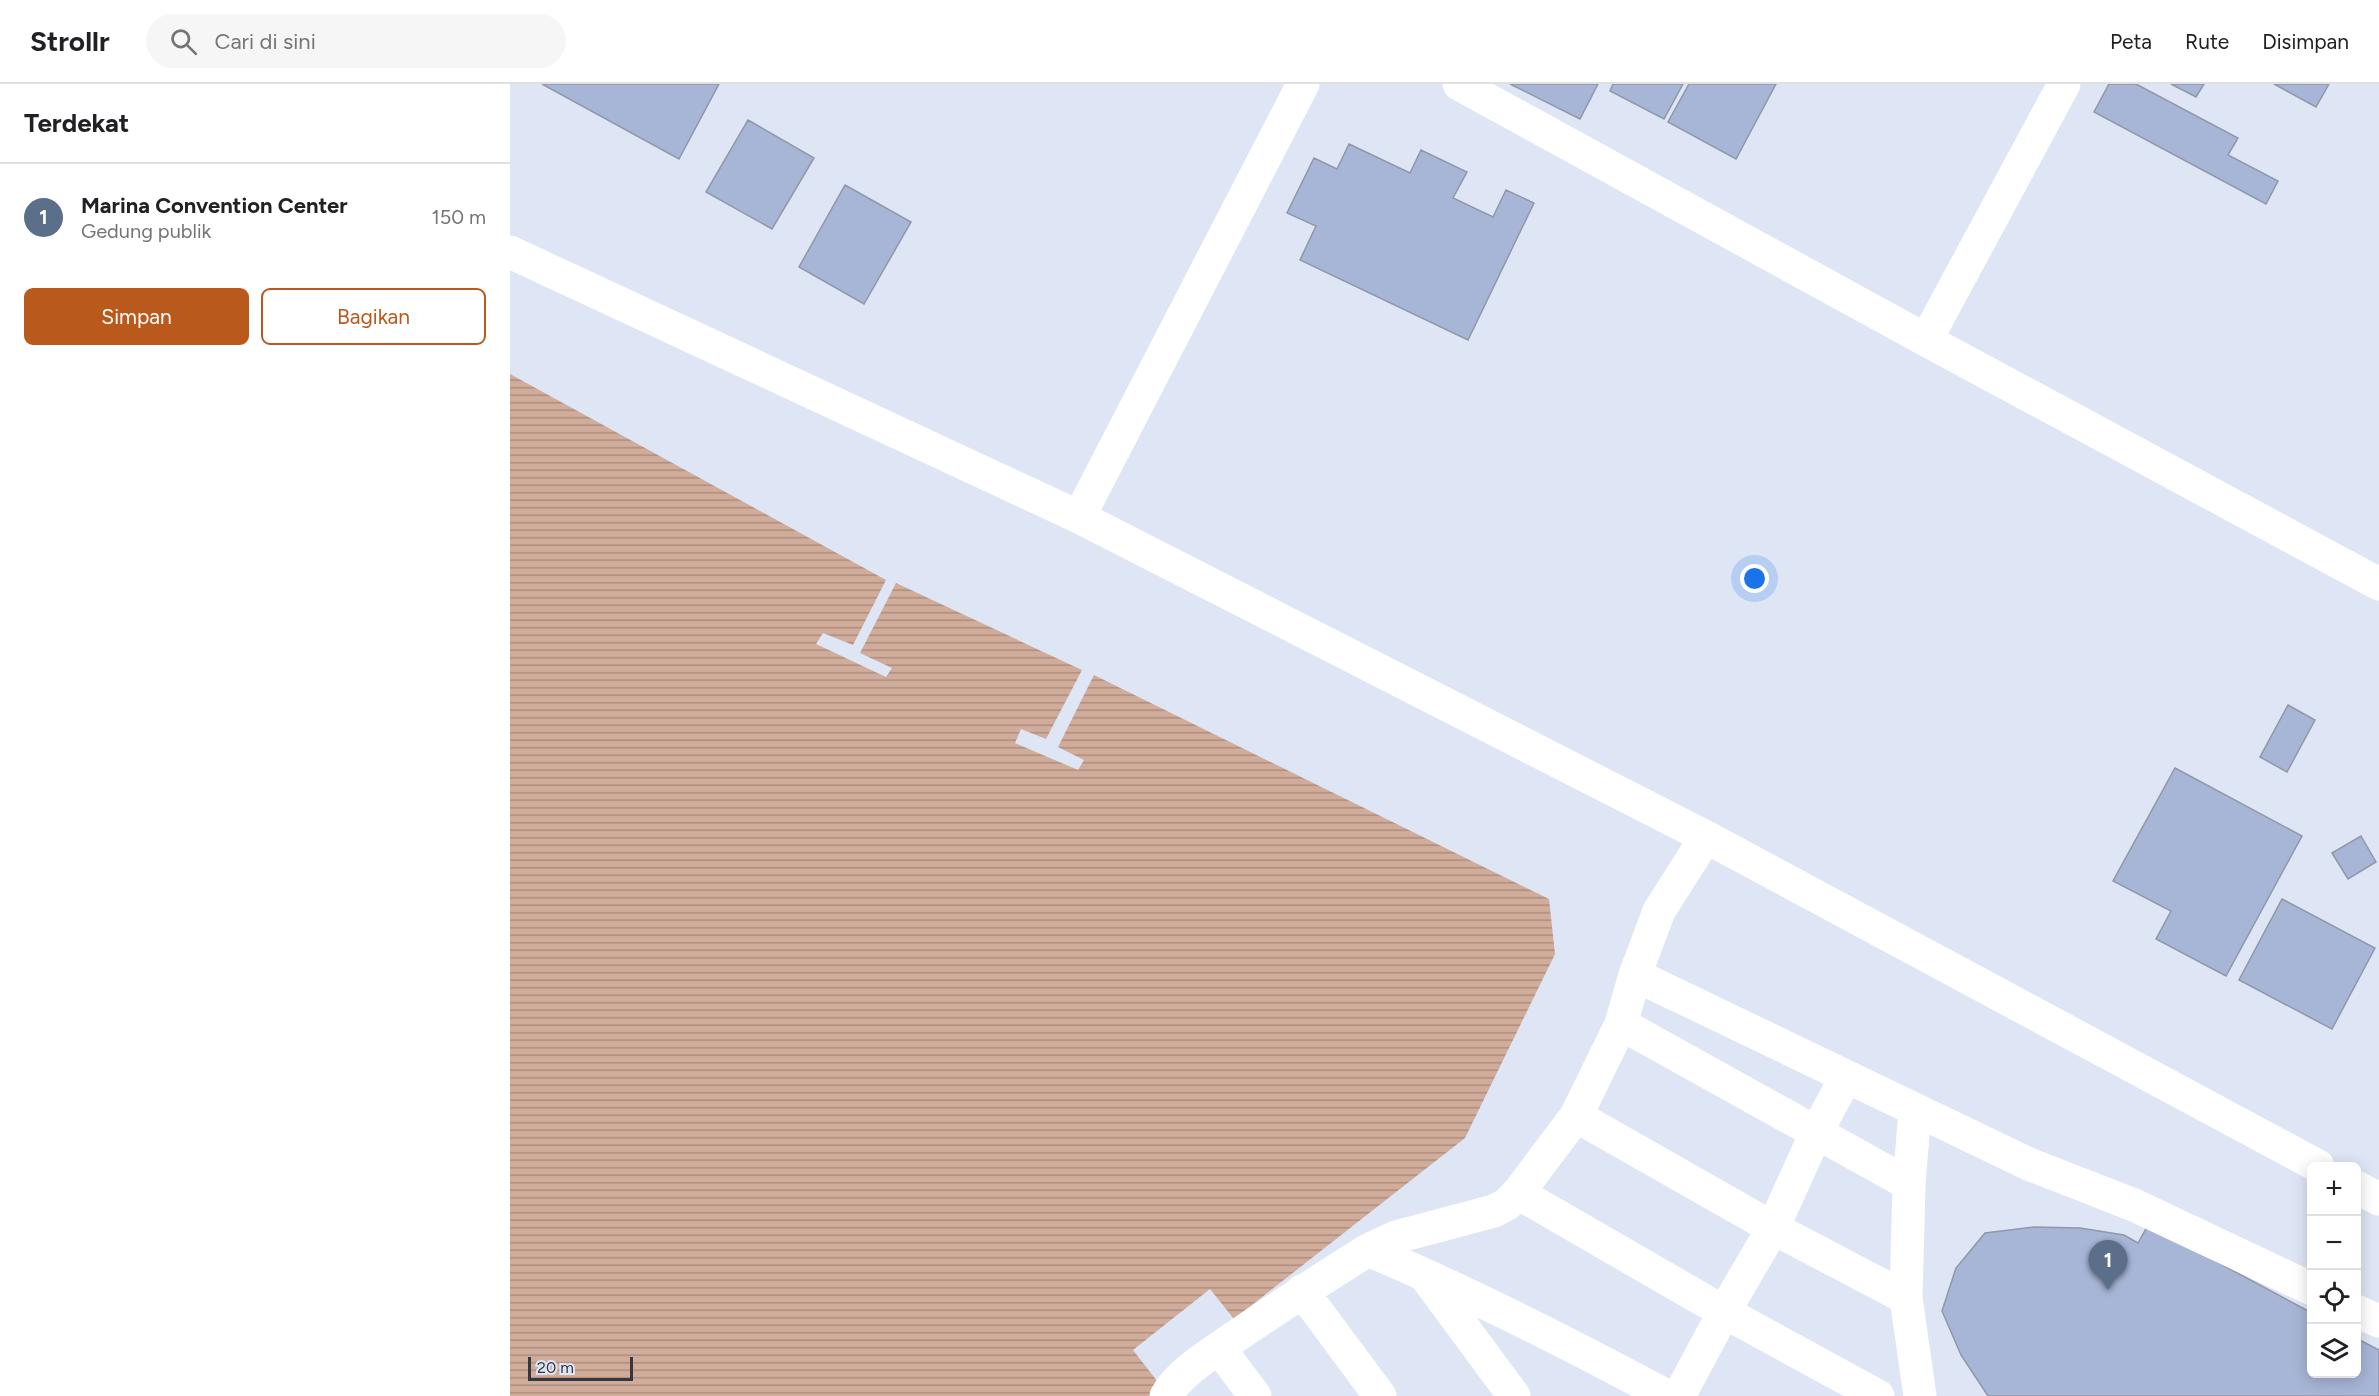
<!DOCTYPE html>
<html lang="id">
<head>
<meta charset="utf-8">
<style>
	:root { --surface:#fff; --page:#f6f6f6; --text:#202124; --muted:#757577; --line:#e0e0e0; --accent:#ba591c }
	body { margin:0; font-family:Figtree,sans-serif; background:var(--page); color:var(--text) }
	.controls { position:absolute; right:18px; bottom:18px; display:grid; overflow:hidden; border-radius:9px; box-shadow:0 3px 15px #0003 }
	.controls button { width:54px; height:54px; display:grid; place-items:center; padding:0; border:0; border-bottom:2px solid var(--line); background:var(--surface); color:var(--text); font:30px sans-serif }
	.scale { position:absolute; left:18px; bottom:15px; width:105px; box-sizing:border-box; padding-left:6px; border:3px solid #34373d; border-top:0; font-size:16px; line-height:21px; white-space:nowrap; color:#34373d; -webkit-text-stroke:4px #dee5f5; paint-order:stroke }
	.you { position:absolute; left:1245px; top:495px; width:21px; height:21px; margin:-15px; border:4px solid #fff; border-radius:50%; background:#1a73e8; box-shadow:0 0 0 9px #1a73e833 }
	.badge { display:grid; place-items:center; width:39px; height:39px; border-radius:50%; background:var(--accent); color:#fff; font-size:20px; font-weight:700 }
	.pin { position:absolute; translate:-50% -50px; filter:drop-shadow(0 2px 3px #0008) }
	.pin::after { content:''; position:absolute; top:32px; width:21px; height:18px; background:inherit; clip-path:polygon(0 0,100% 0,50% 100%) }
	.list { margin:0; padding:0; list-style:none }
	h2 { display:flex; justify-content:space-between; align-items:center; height:78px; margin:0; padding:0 24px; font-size:26px }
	h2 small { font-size:20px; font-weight:400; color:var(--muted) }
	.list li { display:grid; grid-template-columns:39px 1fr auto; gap:18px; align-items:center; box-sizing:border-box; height:108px; padding:0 24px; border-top:2px solid var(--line) }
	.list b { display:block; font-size:22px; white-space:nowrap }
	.list p { margin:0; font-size:20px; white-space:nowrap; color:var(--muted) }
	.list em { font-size:20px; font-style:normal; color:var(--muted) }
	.actions { display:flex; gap:12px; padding:18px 24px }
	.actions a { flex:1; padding:14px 0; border:2px solid var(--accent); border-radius:9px; text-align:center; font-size:21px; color:var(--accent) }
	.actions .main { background:var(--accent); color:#fff }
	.icon { flex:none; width:33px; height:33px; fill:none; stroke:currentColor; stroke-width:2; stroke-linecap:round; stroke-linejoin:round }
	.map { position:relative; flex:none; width:1869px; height:1312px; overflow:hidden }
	header { display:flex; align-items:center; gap:36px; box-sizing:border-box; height:84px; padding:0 30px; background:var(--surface); border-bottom:2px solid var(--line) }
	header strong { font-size:28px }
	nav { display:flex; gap:33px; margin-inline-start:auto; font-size:21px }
	.search { width:420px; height:54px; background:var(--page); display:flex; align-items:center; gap:15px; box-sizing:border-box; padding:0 21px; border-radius:33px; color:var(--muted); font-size:22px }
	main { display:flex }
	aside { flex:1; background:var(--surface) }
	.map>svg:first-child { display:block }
</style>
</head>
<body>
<header>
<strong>Strollr</strong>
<div class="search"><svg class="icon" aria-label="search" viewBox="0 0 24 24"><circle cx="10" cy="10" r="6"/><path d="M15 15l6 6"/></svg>Cari di sini</div>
<nav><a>Peta</a><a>Rute</a><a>Disimpan</a></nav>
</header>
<main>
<aside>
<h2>Terdekat<small></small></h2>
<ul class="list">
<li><span class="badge" style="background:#5c6f8a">1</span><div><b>Marina Convention Center</b><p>Gedung publik</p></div><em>150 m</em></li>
</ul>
<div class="actions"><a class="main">Simpan</a><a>Bagikan</a></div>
</aside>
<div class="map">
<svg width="1869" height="1312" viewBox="0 0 1869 1312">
	<defs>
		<pattern id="water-rules" width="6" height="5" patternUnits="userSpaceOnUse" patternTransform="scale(1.5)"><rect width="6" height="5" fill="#d1ac9a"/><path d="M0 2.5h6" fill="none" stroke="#aa8d7f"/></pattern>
	</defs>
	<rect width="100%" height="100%" fill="#dee5f5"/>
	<path fill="url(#water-rules)" d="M0,290L376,496L343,561L313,549L306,560L376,593L382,584L350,569L386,499L572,586L536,655L511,645L505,659L568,686L574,676L548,663L584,591L1039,815L1045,870L955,1054L724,1235L700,1205L623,1266L654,1306L649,1312H0Z"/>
	<path fill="#a7b5d6" stroke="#9197a6" stroke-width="1.5" d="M32,0H209L169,75Z
		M1000,0H1088L1070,35Z
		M1103,0H1173L1154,35L1100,7Z
		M1179,0H1266L1226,75L1158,38Z
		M1599,0H1626L1728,54L1718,71L1768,97L1756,120L1584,28Z
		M1661,0H1694L1686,13Z
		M1764,0H1819L1806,23Z
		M238,36L304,74L262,145L196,108Z
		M839,60L900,89L911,66L957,88L943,114L983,133L996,106L1024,119L958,256L790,176L806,142L777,129L804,74L827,85Z
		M335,101L401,138L354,220L289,183Z
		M1778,621L1805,636L1777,688L1750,673Z
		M1665,684L1792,752L1716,892L1646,855L1661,827L1603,797Z
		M1851,752L1866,778L1838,795L1822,769Z
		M1772,815L1865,864L1822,945L1729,896Z
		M1638,1141L1802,1229V1290H1846V1254L1869,1266V1312H1478L1451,1271L1432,1227L1446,1184L1475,1149L1524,1143L1570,1144L1614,1151L1628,1159Z"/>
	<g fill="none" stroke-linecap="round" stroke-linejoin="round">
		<path stroke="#fff" stroke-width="33" d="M793,0L569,433L1196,753L1808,1082
			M949,0L1416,256L1554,0
			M0,168L569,433
			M1416,256L1869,500
			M1125,891L1521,1081L1624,1121L1802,1205
			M1111,940L1399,1100
			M1405,1026L1399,1100L1396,1214L1410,1312
			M1066,1032L1263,1144L1396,1214
			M1846,1103L1869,1115
			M1008,1109L1214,1228L1368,1312
			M916,1193L1004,1312
			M792,1207L870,1312
			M1846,1227L1869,1237
			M709,1264L745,1312
			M656,1312C670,1288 699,1271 722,1255C767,1224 812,1195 858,1166
			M1157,1312C1060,1260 960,1209 858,1166L886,1153L984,1127L997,1120L1008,1109L1066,1032L1111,940L1125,891L1149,827L1196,753
			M1169,1312L1214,1228L1263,1144L1306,1049L1336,993"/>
	</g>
</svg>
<div class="controls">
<button>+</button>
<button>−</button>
<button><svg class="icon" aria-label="locate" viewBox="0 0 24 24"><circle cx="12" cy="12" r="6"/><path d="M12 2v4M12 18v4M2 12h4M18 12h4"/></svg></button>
<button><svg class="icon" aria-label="layers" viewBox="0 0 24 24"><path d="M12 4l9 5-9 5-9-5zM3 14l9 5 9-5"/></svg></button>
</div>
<div class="scale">20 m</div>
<div class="you"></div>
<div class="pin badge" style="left:1598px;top:1206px;background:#5c6f8a">1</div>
</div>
</main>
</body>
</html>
